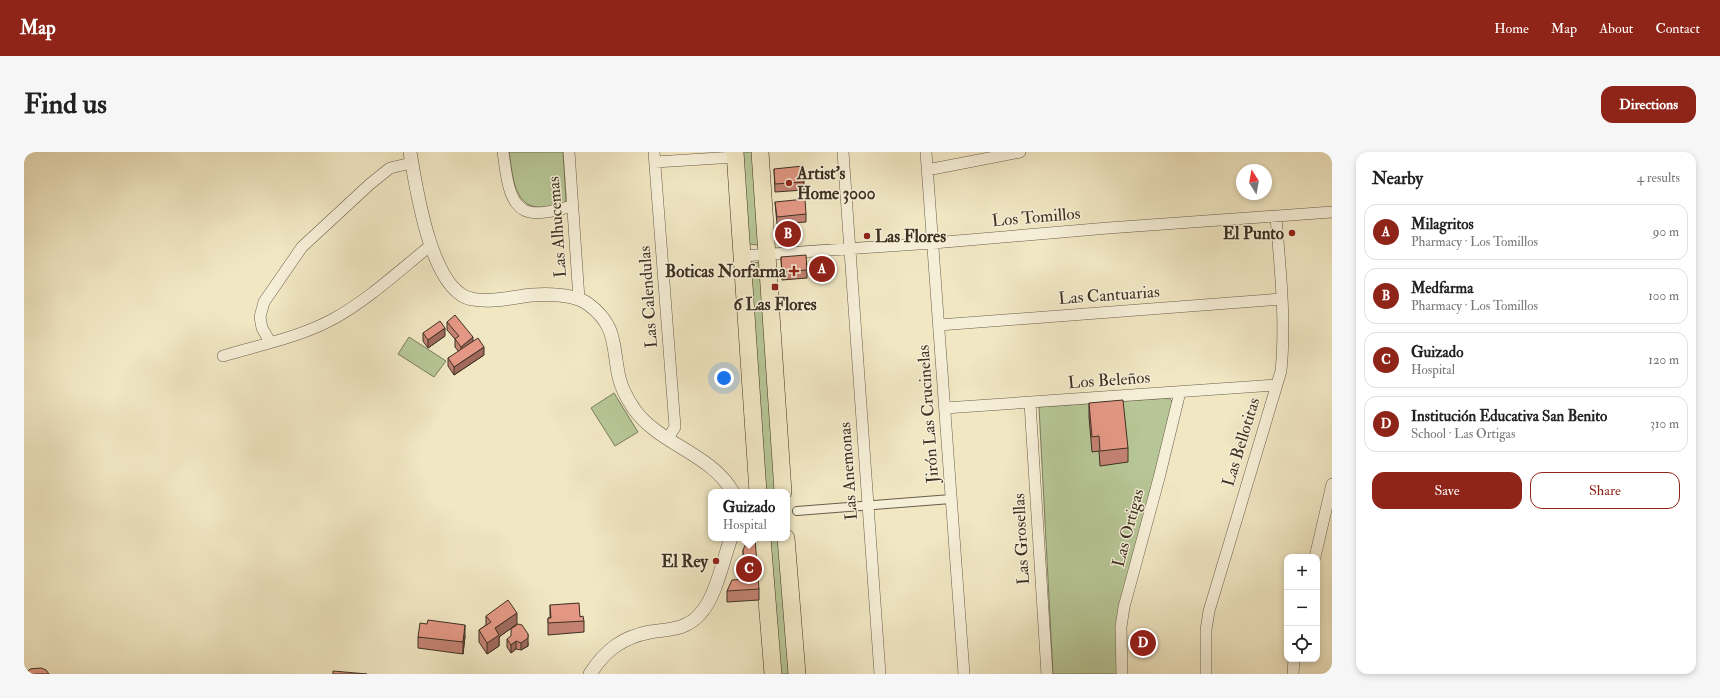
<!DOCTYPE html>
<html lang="en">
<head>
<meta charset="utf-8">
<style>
	:root { --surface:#fff; --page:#f6f6f6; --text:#222; --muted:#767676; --line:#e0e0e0; --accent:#8f2418 }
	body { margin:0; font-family:"IM FELL Double Pica",serif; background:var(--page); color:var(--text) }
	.controls { position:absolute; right:12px; bottom:12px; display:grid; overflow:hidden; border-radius:8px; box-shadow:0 2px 6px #0003 }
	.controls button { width:36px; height:36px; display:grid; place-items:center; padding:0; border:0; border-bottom:1px solid var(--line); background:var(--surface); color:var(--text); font:20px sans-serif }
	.compass { position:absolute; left:1212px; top:12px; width:36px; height:36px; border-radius:50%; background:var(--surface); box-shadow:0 2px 6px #0003; rotate:349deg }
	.you { position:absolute; left:700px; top:226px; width:14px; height:14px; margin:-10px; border:3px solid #fff; border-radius:50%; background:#1a73e8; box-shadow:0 0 0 6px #1a73e833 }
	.badge { display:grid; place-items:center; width:26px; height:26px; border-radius:50%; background:var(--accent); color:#fff; font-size:13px; font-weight:700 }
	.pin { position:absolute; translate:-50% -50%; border:2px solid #fff; box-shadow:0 1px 4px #0006 }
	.popup { position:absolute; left:684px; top:337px; width:82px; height:52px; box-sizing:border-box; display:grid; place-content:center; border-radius:8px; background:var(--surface); filter:drop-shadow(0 1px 3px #0005); font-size:13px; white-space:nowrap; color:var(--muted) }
	.popup b { font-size:15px; color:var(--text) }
	.popup::after { content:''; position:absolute; left:50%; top:100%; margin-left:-8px; border:8px solid transparent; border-top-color:var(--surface) }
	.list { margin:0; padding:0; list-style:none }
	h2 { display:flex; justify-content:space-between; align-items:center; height:52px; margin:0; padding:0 16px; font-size:17px }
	h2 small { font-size:13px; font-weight:400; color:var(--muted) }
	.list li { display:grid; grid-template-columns:26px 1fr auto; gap:12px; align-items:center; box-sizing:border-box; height:56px; margin:0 8px 8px; padding:0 8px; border:1px solid var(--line); border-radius:12px }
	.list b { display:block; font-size:15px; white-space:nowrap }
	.list p { margin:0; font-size:13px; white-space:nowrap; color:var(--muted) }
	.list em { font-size:13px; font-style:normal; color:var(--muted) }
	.actions { display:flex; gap:8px; padding:12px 16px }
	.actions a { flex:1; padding:9px 0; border:1px solid var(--accent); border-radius:12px; text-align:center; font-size:14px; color:var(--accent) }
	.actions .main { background:var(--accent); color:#fff }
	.icon { flex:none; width:22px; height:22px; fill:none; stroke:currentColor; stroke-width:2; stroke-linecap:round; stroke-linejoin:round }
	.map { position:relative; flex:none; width:1308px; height:522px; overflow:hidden; border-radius:12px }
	header { display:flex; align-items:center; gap:24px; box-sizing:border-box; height:56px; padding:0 20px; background:var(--accent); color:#fff }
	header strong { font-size:19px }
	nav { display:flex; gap:22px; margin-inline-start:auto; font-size:14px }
	.intro { display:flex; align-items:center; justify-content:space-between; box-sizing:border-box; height:96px; padding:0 24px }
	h1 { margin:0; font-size:28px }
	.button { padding:10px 18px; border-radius:12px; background:var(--accent); color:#fff; font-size:14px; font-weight:700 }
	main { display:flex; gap:24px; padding:0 24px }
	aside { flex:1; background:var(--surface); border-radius:12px; box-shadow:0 2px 6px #0003 }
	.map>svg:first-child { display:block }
</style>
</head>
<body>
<header>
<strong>Map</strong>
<nav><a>Home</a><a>Map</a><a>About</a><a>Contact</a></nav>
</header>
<div class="intro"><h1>Find us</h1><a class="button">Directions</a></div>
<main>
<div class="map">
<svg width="1308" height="522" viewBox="0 0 1308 522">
	<rect width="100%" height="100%" fill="#f1e7c3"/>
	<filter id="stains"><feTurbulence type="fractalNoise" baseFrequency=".005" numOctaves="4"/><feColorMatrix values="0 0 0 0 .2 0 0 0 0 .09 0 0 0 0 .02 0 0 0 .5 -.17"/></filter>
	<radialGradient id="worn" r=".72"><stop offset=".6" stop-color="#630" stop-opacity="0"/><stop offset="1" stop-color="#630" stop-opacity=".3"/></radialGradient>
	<path fill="#b7c696" stroke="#7a7b5c" d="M485,0H539L542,49C535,54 529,54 521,55C489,59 489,23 485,0Z
		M717,0H730L734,93L725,92Z
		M726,110L737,111L755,340H741Z
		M385,185L422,209L410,225L374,202Z
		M590,241L614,280L591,294L567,256Z
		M1145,246L1150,251L1099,448L1096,522H1029L1015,255Z
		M745,386H758L768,522H755Z"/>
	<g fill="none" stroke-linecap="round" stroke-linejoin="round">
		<defs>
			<path id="pedestrian" d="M773,359L927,347"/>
			<path id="minor" d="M479,0C482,18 483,55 505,60C519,63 535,57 549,54
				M545,0L555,147
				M630,0L651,275L644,286
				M819,0L856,522
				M902,0L940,522
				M631,10L711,5
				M903,18L996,0
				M718,104L909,91L1084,76L1308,60
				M915,173L1257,147
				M246,190L238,176L236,165L240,150L278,95L346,32L366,16L387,11
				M199,204C236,193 277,185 311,166C345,147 376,118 406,94
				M1006,251L1023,522
				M921,256L1252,233
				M1291,405L1308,332
				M1098,522L1097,475L1100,455L1135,326L1156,240
				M1182,522V478L1185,459L1257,219C1262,168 1256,115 1252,65
				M1269,522L1270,507"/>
			<path id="tertiary" d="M386,0C392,35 407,140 448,147C467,151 489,145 508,143C525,142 550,142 564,152C594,174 588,194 595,225C597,235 604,248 610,257C636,293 686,301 709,340
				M566,522C581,498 599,485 626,480C645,477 662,478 676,462C692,445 699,408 707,386"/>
			<path id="primary" d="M711,0L734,340
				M736,0L759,340
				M738,386L749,522
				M762,386L773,522"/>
		</defs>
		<use href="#pedestrian" stroke="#6a5e4a" stroke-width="10"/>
		<use href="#minor" stroke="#6a5e4a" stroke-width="12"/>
		<use href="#tertiary" stroke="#6a5e4a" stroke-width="14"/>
		<use href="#primary" stroke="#3d3021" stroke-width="18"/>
		<use href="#pedestrian" stroke="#f6efd8" stroke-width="8"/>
		<use href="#minor" stroke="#f6efd8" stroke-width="11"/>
		<use href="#tertiary" stroke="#f6efd8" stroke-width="13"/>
		<use href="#primary" stroke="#f1e7c3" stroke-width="17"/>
	</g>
	<path fill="#c38272" stroke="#3d3021" d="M750,17L780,30V38L751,40Z
		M751,50L782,62V70L753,72Z
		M757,105L783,118V126L758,128Z
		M423,170L449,190L460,203L430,223L424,214V206L435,200L431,195V187L423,178Z
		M399,181L421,184L404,196L399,189Z
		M1065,251L1104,296V310L1076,314L1075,299L1068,300L1065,265Z
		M719,398L735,437V448L703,450V439L720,427Z
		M526,453L556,465L560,469V480L524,483V466H526Z
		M462,464L493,472L475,485V494L463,502L455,490V478L462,473Z
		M441,484L439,502L394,496V485Z
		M483,487L504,490V494L497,498L492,497L487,501L483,495Z"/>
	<path fill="#9f6a5c" stroke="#3d3021" d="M421,176V184L404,196V188Z
		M449,185V193L437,203V195Z
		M460,195V203L430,223V215Z
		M493,461V472L475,485V494L463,502V491L471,476Z
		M441,473V484L439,502V490Z
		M504,482V494L497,498V491Z
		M492,489V497L487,501V493Z"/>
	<path fill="#e39784" stroke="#3d3021" d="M779,14L780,30L751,32L750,17Z
		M781,47L782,62L753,65L751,50Z
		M782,103L783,118L758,120L757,105Z
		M431,163L449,185L437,195L431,187L435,184L423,170Z
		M416,169L421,176L404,188L399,181Z
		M454,186L460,195L430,215L424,206Z
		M1099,248L1104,296L1076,299L1075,284L1068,285L1065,251Z
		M724,387H731L735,437L703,439L708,428L721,427L719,398Z
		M484,448L493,461L471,476L475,483L463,491L455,478L467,470L462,464Z
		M555,451L556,465L559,464L560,469L524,471V466H527L526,453Z
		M404,468L441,473L439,490L394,485L396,471L403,472Z
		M494,472L498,473L504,482V486L497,491L492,489L487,493L483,487L487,484V477Z
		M17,516L22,518L25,522H1L6,517Z
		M309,519L343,522H309Z"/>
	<g fill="#8f2418" stroke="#f6efd8" stroke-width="1.5">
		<circle cx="765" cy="31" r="4"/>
		<circle cx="1268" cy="81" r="4"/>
		<circle cx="843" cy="84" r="4"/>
		<path d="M768 113h4v4h4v4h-4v4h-4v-4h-4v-4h4z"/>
		<rect x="747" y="131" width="8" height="8" rx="2"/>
		<circle cx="692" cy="409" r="4"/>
	</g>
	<g text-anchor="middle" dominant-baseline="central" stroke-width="3" stroke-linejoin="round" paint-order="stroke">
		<g font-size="17" font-weight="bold" fill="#3d3021" stroke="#f6efd8" text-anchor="end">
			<text x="773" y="21" text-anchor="start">Artist's<tspan x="773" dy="20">Home 3000</tspan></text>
			<text x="1260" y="81">El Punto</text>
			<text x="851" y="84" text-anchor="start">Las Flores</text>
			<text x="762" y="119">Boticas Norfarma</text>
			<text x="751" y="152" text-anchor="middle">6 Las Flores</text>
			<text x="684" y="409">El Rey</text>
		</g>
		<g font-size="17" fill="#3d3021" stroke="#f6efd8">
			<text transform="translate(1012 65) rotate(-5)">Los Tomillos</text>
			<text transform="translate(533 75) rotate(-94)">Las Alhucemas</text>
			<text transform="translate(1085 143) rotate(-4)">Las Cantuarias</text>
			<text transform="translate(624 145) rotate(-94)">Las Calendulas</text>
			<text transform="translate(1085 228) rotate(-4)">Los Beleños</text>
			<text transform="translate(904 262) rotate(-94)">Jirón Las Crucinelas</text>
			<text transform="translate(1217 290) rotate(-73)">Las Bellotitas</text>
			<text transform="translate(824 319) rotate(-94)">Las Anemonas</text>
			<text transform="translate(1104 376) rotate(-75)">Las Ortigas</text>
			<text transform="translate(997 387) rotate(-93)">Las Grosellas</text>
		</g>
	</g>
	<rect width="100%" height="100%" filter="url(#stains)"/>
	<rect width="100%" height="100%" fill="url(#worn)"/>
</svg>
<div class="controls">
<button>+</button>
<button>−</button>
<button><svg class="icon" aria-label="locate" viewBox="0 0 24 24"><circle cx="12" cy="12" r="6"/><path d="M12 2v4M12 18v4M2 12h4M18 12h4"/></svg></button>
</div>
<svg class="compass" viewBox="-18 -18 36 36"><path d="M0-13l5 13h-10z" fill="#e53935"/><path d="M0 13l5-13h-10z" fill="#767676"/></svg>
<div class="you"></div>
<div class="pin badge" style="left:798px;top:117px">A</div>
<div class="pin badge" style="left:764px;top:82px">B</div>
<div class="pin badge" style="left:725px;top:417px">C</div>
<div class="popup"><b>Guizado</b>Hospital</div>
<div class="pin badge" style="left:1119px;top:491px">D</div>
</div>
<aside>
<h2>Nearby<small>4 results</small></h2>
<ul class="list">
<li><span class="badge">A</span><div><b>Milagritos</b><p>Pharmacy · Los Tomillos</p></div><em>90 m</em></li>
<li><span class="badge">B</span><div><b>Medfarma</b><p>Pharmacy · Los Tomillos</p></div><em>100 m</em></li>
<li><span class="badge">C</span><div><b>Guizado</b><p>Hospital</p></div><em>120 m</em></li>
<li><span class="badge">D</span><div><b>Institución Educativa San Benito</b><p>School · Las Ortigas</p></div><em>310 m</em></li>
</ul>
<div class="actions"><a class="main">Save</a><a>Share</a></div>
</aside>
</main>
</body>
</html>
